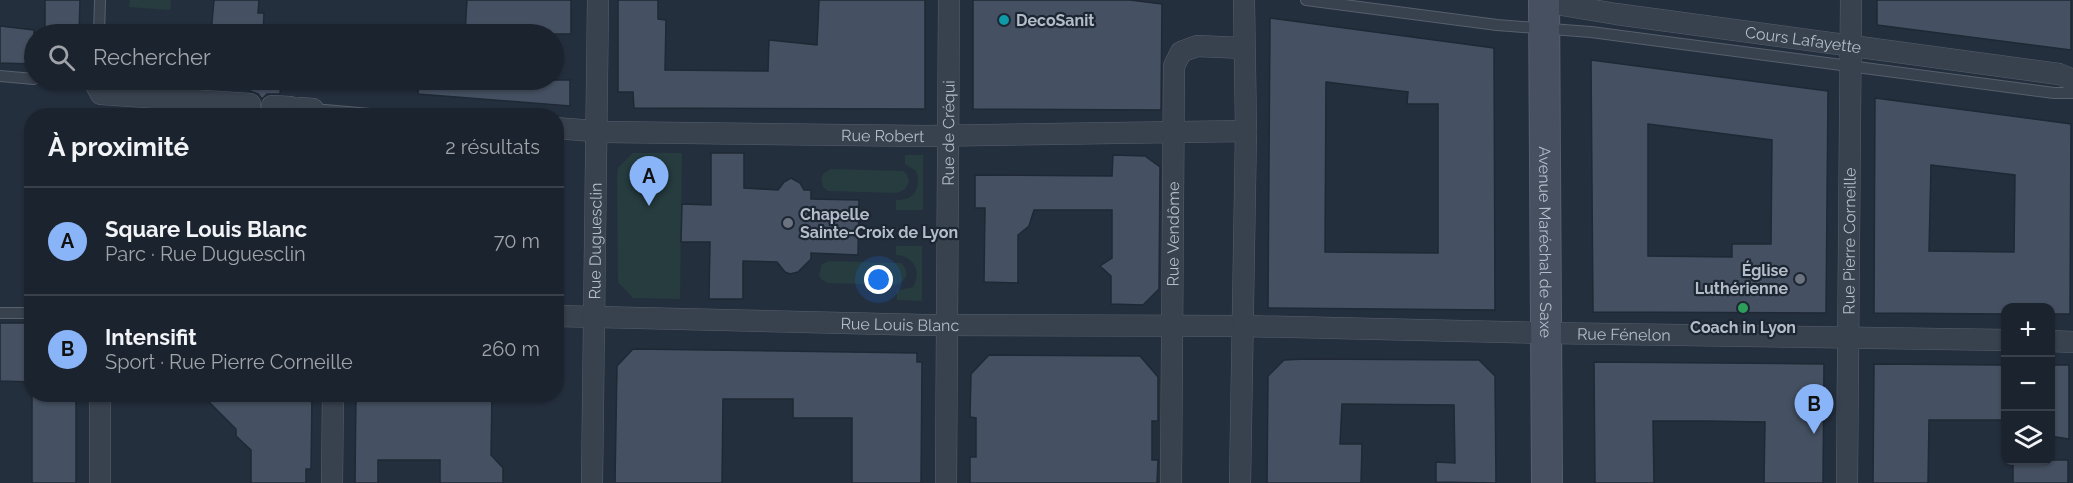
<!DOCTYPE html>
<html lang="fr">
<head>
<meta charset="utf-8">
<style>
	:root { --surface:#1b232e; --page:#242b36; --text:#f1f3f6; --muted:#a0a4aa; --line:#39404a; --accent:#8ab4f8 }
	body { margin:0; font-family:Raleway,sans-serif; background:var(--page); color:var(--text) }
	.controls { position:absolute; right:18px; bottom:18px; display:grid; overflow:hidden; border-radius:12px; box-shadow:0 2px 4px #0004 }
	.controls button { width:54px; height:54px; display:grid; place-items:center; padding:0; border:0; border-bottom:2px solid var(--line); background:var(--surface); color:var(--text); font:30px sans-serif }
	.you { position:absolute; left:879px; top:280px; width:21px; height:21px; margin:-15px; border:4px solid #fff; border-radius:50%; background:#1a73e8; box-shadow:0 0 0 9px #1a73e833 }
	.badge { display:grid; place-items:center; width:39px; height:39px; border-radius:50%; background:var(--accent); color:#111; font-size:20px; font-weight:700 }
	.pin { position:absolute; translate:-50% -50px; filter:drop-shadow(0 2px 3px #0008) }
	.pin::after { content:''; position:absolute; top:32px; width:21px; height:18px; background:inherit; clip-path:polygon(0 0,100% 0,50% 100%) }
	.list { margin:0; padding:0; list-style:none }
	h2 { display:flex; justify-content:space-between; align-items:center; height:78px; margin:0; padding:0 24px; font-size:26px }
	h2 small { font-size:20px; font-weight:400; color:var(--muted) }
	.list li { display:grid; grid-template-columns:39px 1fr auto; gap:18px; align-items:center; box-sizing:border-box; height:108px; padding:0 24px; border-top:2px solid var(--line) }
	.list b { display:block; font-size:22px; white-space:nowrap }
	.list p { margin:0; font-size:20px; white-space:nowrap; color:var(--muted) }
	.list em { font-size:20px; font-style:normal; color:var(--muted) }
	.icon { flex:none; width:33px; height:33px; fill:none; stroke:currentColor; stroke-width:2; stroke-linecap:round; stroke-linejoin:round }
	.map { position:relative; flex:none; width:2073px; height:483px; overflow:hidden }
	.search { position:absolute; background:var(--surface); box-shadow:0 2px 4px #0004; left:24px; top:24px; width:540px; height:66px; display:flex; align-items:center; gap:15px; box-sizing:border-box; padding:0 21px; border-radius:33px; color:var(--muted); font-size:22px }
	.panel { position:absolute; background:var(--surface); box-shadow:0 2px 4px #0004; left:24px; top:108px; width:540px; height:294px; border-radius:24px }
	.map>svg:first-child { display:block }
</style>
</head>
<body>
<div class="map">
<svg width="2073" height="483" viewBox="0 0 2073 483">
	<rect width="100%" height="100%" fill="#242f3e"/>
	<path fill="#263c3f" d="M130,0H171L170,10L129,7Z
		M633,153H682L680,299L633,298L618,282L617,176L618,168Z
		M905,155H923V210H896V200C914,201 922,187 916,171L905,164Z
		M831,169L903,171L907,174L909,182L905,189L897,193L828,191L823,187L821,178L824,173Z
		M896,246H922V301L897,300V291L913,287C922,271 914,256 896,255Z
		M829,261L901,263L904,266L907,274L903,281L895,285L828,283L821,279L819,275L822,264Z"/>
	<path fill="#455162" stroke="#1f2835" stroke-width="1.5" fill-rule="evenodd" d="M45,0H80L79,34H45Z
		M214,0H259L258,13H264L263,34H211Z
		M467,0H571V34H465Z
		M618,0H658V19L666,20L665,70L768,71L769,40L817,45L819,0H925V109L634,108L633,92H618Z
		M973,0H1130L1162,4L1161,110L973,109Z
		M1877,0H2071V50L1877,25Z
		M1270,18L1494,48L1495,310L1268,308ZM1326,82L1408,92L1407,104H1438V253L1325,252Z
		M0,26L34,30V64L0,63Z
		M1591,60L1828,91L1826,313L1593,312ZM1648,124L1772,140L1771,244H1732V257L1648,256Z
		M250,80H281L280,94H267L262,99L258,94L250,91Z
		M419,80H570V106L418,94Z
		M1875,98L2071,124L2070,314H2050V308H2006V314L1874,313ZM1931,165L2015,175L2014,252L1929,251Z
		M711,153H744V188L778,190L784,182L791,178L800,183L804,190H811V199L859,200L858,255L811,253V259L798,272L790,274L785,272L777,262L743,261V299H709L710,242H681L682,204L711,205Z
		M1113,155L1145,156L1160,167L1159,289L1143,305L1111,304V276L1100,266L1112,258V210H1034L1029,226L1018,235V283L984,282L985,208H975V175L1112,176Z
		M0,323H32V382L0,381Z
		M633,349L917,353V362H922L921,483H852V418H793V399H723L722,483H615L617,366Z
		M989,355L1140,356L1158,377V421H1152V460H1158L1157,483H970V457H976V418L970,417L971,374Z
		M1305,359L1479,360L1495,376L1496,483L1436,482V462L1455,463L1454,405L1342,404L1340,444H1362L1361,483H1267L1268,376L1284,360Z
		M1594,362L1824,364L1823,483H1764L1765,422L1707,421H1653L1654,483H1595Z
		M1874,364L2006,365V410H2003V420H1929L1928,483H1873Z
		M2050,365H2069V439L2050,436Z
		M32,394H76V483H32Z
		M201,394H312L311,469H306V483H251V450L236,436V429Z
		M356,394H492L491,455L503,468V483H440V460H378V483H355Z
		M2013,460H2068V483H2013Z"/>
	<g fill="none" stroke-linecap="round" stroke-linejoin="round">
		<defs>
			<path id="lane" d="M1306,0L1497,25L1591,32L2054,93H2073
				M99,34L100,0
				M0,76L34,79
				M46,80L77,82L86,80
				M313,109L393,116
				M0,313H32"/>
			<g id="street">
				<path id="s1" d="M1544,2L1616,14L2059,74L2073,80"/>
				<path d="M93,80L101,94L250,104"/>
				<path d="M272,106L290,107"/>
				<path d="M300,108L313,109"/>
				<path id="s2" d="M556,128L606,132L926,136L1246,131"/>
				<path id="s3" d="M556,316L925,325L1243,326L1546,333L2006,340"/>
				<path d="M2050,341L2073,342"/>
				<path d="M100,394V483"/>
				<path d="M332,483L333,394"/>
				<path id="s4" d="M592,483L598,0"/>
				<path id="s5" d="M946,483L949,0"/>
				<path id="s6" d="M1171,483L1174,66L1181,52L1197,46L1244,48"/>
				<path d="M1240,483L1246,131L1244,0"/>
				<path id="s7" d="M1847,483L1851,0"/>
			</g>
			<g id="secondary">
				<path id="s8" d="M1544,0L1547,483"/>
			</g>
		</defs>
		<use href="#lane" stroke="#565f6c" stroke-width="12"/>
		<use href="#street" stroke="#565f6c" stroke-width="22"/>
		<use href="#secondary" stroke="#565f6c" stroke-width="32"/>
		<use href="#lane" stroke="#38414e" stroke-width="10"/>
		<use href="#street" stroke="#38414e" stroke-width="21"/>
		<use href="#secondary" stroke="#465061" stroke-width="30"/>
	</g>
	<circle fill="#0f9aa8" stroke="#1d2633" stroke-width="2" cx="1004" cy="20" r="6"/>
	<g fill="#6b7280" stroke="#1d2633" stroke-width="2">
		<circle cx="788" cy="223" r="6"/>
		<circle cx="1800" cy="279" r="6"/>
	</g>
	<circle fill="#2e9e5b" stroke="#1d2633" stroke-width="2" cx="1743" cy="308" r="6"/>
	<g text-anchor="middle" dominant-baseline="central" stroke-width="4.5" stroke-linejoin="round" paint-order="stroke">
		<g font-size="16" font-weight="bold" fill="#b4bcc9" stroke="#1d2633" text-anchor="start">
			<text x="1016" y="20">DecoSanit</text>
			<text x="800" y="214">Chapelle<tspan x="800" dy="18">Sainte-Croix de Lyon</tspan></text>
			<text x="1788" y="270" text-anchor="end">Église<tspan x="1788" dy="18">Luthérienne</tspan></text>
			<text x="1743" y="327" text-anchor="middle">Coach in Lyon</text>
		</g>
		<g font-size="16" fill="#b4bcc9" stroke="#1d2633">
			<text stroke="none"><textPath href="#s1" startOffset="262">Cours Lafayette</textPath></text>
			<text stroke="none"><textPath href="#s5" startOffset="350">Rue de Créqui</textPath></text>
			<text stroke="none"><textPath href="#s2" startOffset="327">Rue Robert</textPath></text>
			<text stroke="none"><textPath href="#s6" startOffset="249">Rue Vendôme</textPath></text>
			<text stroke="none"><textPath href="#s4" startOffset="242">Rue Duguesclin</textPath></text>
			<text stroke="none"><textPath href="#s8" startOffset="242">Avenue Maréchal de Saxe</textPath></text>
			<text stroke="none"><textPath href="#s7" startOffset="242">Rue Pierre Corneille</textPath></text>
			<text stroke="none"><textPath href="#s3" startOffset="344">Rue Louis Blanc</textPath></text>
			<text stroke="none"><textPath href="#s3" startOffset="1068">Rue Fénelon</textPath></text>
		</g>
	</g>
</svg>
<div class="controls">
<button>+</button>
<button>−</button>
<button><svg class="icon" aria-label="layers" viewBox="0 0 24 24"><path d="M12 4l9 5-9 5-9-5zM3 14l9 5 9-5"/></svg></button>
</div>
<div class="you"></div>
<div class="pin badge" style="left:649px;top:206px">A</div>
<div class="pin badge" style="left:1814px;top:434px">B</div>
<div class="search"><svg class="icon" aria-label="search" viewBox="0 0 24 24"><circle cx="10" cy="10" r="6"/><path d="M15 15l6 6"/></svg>Rechercher</div>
<section class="panel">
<h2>À proximité<small>2 résultats</small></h2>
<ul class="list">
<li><span class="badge">A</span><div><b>Square Louis Blanc</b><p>Parc · Rue Duguesclin</p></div><em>70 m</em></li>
<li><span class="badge">B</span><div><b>Intensifit</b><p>Sport · Rue Pierre Corneille</p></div><em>260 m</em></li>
</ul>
</section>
</div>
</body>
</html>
